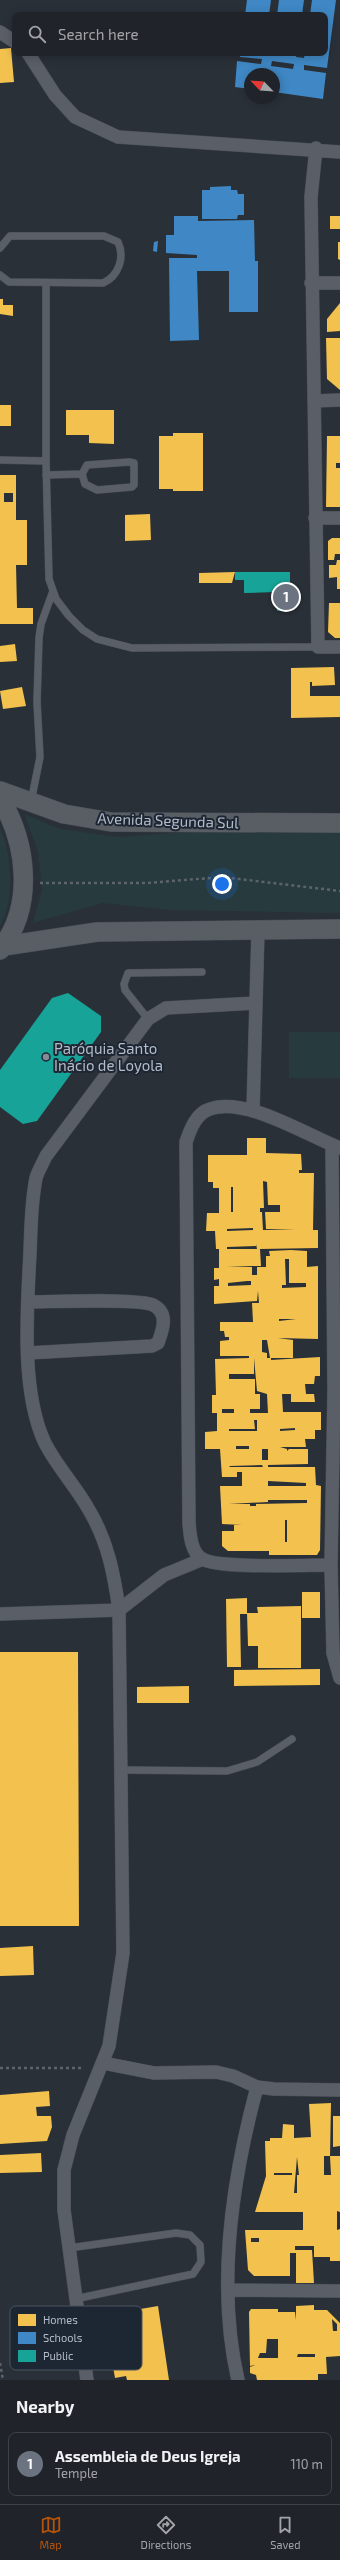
<!DOCTYPE html>
<html lang="en">
<head>
<meta charset="utf-8">
<style>
	:root { --surface:#20242a; --page:#282c32; --text:#f1f3f6; --muted:#a2a4a8; --line:#3d4147; --accent:#b45309 }
	body { margin:0; font-family:"Exo 2",sans-serif; background:var(--page); color:var(--text) }
	.compass { position:absolute; left:244px; top:68px; width:36px; height:36px; border-radius:50%; background:var(--surface); box-shadow:0 2px 10px #0003; rotate:295deg }
	.you { position:absolute; left:222px; top:884px; width:14px; height:14px; margin:-10px; border:3px solid #fff; border-radius:50%; background:#1a73e8; box-shadow:0 0 0 6px #1a73e833 }
	.badge { display:grid; place-items:center; width:26px; height:26px; border-radius:50%; background:var(--accent); color:#fff; font-size:13px; font-weight:700 }
	.pin { position:absolute; translate:-50% -50%; border:2px solid #fff; box-shadow:0 1px 4px #0006 }
	.list { margin:0; padding:0; list-style:none }
	h2 { display:flex; justify-content:space-between; align-items:center; height:52px; margin:0; padding:0 16px; font-size:17px }
	h2 small { font-size:13px; font-weight:400; color:var(--muted) }
	.list li { display:grid; grid-template-columns:26px 1fr auto; gap:12px; align-items:center; box-sizing:border-box; height:64px; margin:0 8px 8px; padding:0 8px; border:1px solid var(--line); border-radius:8px }
	.list b { display:block; font-size:15px; white-space:nowrap }
	.list p { margin:0; font-size:13px; white-space:nowrap; color:var(--muted) }
	.list em { font-size:13px; font-style:normal; color:var(--muted) }
	.icon { flex:none; width:22px; height:22px; fill:none; stroke:currentColor; stroke-width:2; stroke-linecap:round; stroke-linejoin:round }
	.map { position:relative; flex:none; width:340px; height:2380px; overflow:hidden }
	.search { position:absolute; background:var(--surface); box-shadow:0 2px 10px #0003; left:12px; right:12px; top:12px; height:44px; display:flex; align-items:center; gap:10px; box-sizing:border-box; padding:0 14px; border-radius:8px; color:var(--muted); font-size:15px }
	.sheet { height:124px; background:var(--surface) }
	nav { display:flex; justify-content:space-around; align-items:center; box-sizing:border-box; height:56px; border-top:1px solid var(--line); background:var(--surface); font-size:11px; color:var(--muted) }
	nav a { display:grid; justify-items:center; gap:2px }
	nav .on { color:var(--accent) }
	.map>svg:first-child { display:block }
</style>
</head>
<body>
<div class="map">
<svg width="340" height="2380" viewBox="0 0 340 2380">
	<rect width="100%" height="100%" fill="#2a3038"/>
	<path fill="#273a3e" d="M24,814L60,829L118,837L186,832H340V913L172,910L102,903L33,923L42,890L38,851Z
		M0,828C12,853 15,901 0,926Z
		M289,1032H340V1078H289Z"/>
	<path fill="#f2c14e" fill-rule="evenodd" d="M11,48L14,82L0,83V49Z
		M330,216H340V229H330Z
		M338,242H340V260L338,259Z
		M0,299H3V305H13V316L0,314Z
		M340,303V331L327,332V319Z
		M326,338H340V390L327,379Z
		M0,405H11V426H0Z
		M66,410H114V444L89,443V435H66Z
		M173,433H203V491H173V489H159V436H173Z
		M327,436H340V463H336V468H340V507H326Z
		M0,475H16V520H27V565H16L17,608H33V624H0ZM4,493H13V502H4Z
		M150,514L151,540L125,541V515Z
		M332,538H340V554H335L334,560H328V541Z
		M337,560H340V589H337V577L329,578V565H336Z
		M235,572L232,583H199V573Z
		M329,603H340V638H335L328,632Z
		M15,644L17,661L0,662V646Z
		M334,667L335,685L312,686V682H310V696H340V717L291,718V668Z
		M22,687L26,706L3,709L0,691Z
		M247,1138H266V1153L301,1154L302,1170H299V1173H314L313,1230H318V1248L260,1249L261,1266H227L252,1267V1275H257V1267H266V1256H270L269,1251L291,1250L307,1251V1267L318,1266V1339L278,1338L293,1340V1358H271V1360L320,1357V1376H315L314,1384H305L306,1394H314L315,1402H291V1394H282L283,1412H321V1430H315V1439H305L306,1447H280L287,1449V1451L289,1449H308V1464L268,1465V1467H315L316,1485L321,1486L320,1550L317,1555H269V1551H228L222,1546V1531H234V1525H242L222,1524L220,1486H242V1472H237V1477H222L220,1449H205V1432L217,1431V1413H212V1395H216L215,1359L249,1358V1356H220V1341L229,1340V1337H225L224,1331H220V1322H253L252,1303H259L258,1291L257,1301L214,1304V1286H219V1279L214,1280V1268H219V1249H216L215,1231H206L207,1213H219V1188H213V1182H208V1155H247ZM263,1181L267,1182L268,1205H280V1212H265L266,1229L295,1230H263L262,1212H260V1208H264ZM231,1187H233V1212H231ZM253,1228V1230L227,1231V1229ZM256,1244L257,1249H227V1247L256,1246ZM285,1259H289V1283H306V1287L282,1288V1285H286ZM247,1281H251V1285L228,1286V1283ZM279,1319H296L279,1321ZM262,1340H267L270,1358H267V1353L262,1352ZM254,1358L257,1391L267,1394L268,1413H250V1409H260V1394H255V1379H229V1374H254ZM222,1409H234V1413H222ZM254,1420H257V1431H229V1429H255ZM295,1428V1430L280,1431V1429ZM236,1446H249V1449H236ZM262,1449H268V1460H262ZM262,1465L263,1467H229L230,1466ZM268,1481L306,1483V1486H268ZM268,1500H307V1503L256,1504V1506H250V1504H229L268,1502ZM285,1520H287V1542H285Z
		M302,1592H320V1618H302Z
		M247,1598V1614H240L241,1667H227L226,1599Z
		M301,1606V1668H258V1646H248L247,1613H258L257,1607Z
		M0,1652H78L79,1926H0Z
		M320,1669V1685L234,1686V1670Z
		M189,1686V1703H137V1687Z
		M33,1946L34,1975L0,1976V1948Z
		M49,2091L50,2106L36,2107L37,2116H51L52,2127L47,2141L0,2144V2095Z
		M331,2103L330,2156H324V2175H331L330,2156H340V2212L337,2211V2230L340,2229V2261H330V2257H314V2246H295V2250H312L314,2283H296V2253H290V2276H254L248,2270L245,2230H303V2212H255L266,2176L265,2141H270V2138H282L283,2124L294,2125V2138L311,2137L309,2104ZM297,2157L299,2175H297V2193H294ZM274,2173H292V2175H274ZM251,2238H259V2242H251Z
		M333,2116H340V2146L333,2147Z
		M41,2153L42,2172L0,2173V2155Z
		M314,2305V2310H327L340,2323V2356L326,2357L327,2374H318V2380H257L256,2375L250,2373V2367L255,2365L250,2366L249,2312L251,2309H278V2312H295L296,2320V2306ZM332,2319L337,2324V2331H333ZM267,2339H278V2358H258L260,2353H266ZM298,2354H315V2357H297Z
		M158,2306L169,2380H127L126,2376L115,2378L112,2361L124,2359L117,2313Z"/>
	<path fill="#3f88c5" fill-rule="evenodd" d="M247,0H271L269,15H245Z
		M279,0H304L302,15H277Z
		M312,0H336L327,68L304,65V70L326,73L323,99L274,92V74H250V89L235,87L237,61L261,64L262,59L240,57V53H297L296,57L304,58L305,53H325V15H310ZM272,61L294,64L293,69L271,66Z
		M231,186V190H237L238,194H244V215H238L237,219H202V190H210V187Z
		M174,216H198V221L254,220L255,261H258V312H229V271H197L199,340L170,341L169,258H197V255L166,253V235H174Z
		M158,241L157,252L153,251L154,242Z"/>
	<path fill="#17a398" d="M235,572H290V611H277L276,592L244,593V580H235Z
		M68,993L101,1016V1032L37,1121L23,1124L0,1107V1070L52,998Z"/>
	<g fill="none" stroke-linecap="round" stroke-linejoin="round">
		<defs>
			<path id="lane" d="M0,248L10,236H104L118,242C125,257 119,276 103,283L9,282L0,275
				M46,284V461L49,579L56,599L69,616L83,630L97,639L132,648L318,647
				M0,460L46,461
				M129,462L134,463V485L132,487L97,490L85,484L82,474L87,465Z
				M46,475L82,474
				M31,802L40,757L37,702L39,638L41,624L53,591
				M148,1019L125,990L124,984L128,973L202,972
				M121,1770L227,1771L257,1762L292,1739
				M69,2248L176,2233L190,2235L200,2245L201,2262L193,2274L75,2299"/>
			<path id="street" d="M0,32L15,42
				M28,53L55,95L75,117L118,137L340,152
				M316,148L311,197L318,647H340
				M311,283H340
				M314,401L340,400
				M315,518H340
				M253,1111L258,930
				M332,1145L334,1392L331,1565L333,1653L340,1678
				M28,1302C49,1302 139,1298 153,1305C169,1313 163,1329 158,1343L152,1346L28,1353
				M331,1565C307,1565 218,1569 202,1559C191,1552 190,1535 189,1523L186,1142C190,1130 196,1113 210,1109C245,1096 306,1135 340,1148
				M0,1614L119,1610L164,1575L203,1559
				M103,2063L154,2073L216,2072L233,2076L257,2087L274,2089L340,2090
				M229,2290L340,2291
				M87,2380L64,2210V2170L73,2135L109,2046L123,1953L119,1610C114,1574 108,1542 89,1510C76,1486 56,1466 44,1441C21,1390 27,1310 30,1253C31,1228 31,1203 36,1178C38,1171 43,1163 46,1156L148,1019L166,1008L256,1003
				M238,2380C216,2285 232,2180 257,2087"/>
			<path id="secondary" d="M0,791L64,814L111,822L340,823
				M0,798C27,843 35,906 0,950
				M4,946L97,932L340,929"/>
		</defs>
		<use href="#lane" stroke="#484c53" stroke-width="8"/>
		<use href="#street" stroke="#484c53" stroke-width="14"/>
		<use href="#secondary" stroke="#484c53" stroke-width="20"/>
		<path stroke="#5d636a" stroke-width="2.5" stroke-dasharray="3 3" stroke-linecap="butt" d="M40,883H148L222,877L340,891
			M0,2068H83
			M0,2363L3,2380"/>
		<use href="#lane" stroke="#5a5e66" stroke-width="7"/>
		<use href="#street" stroke="#5a5e66" stroke-width="13"/>
		<use href="#secondary" stroke="#595d64" stroke-width="19"/>
	</g>
	<circle fill="#848b96" stroke="#1d2633" stroke-width="1.5" cx="46" cy="1057" r="4"/>
	<g text-anchor="middle" dominant-baseline="central" stroke-width="4" stroke-linejoin="round" paint-order="stroke">
		<g font-size="15" fill="#b4bcc9" stroke="#1d2633">
			<text transform="translate(168 820) rotate(2)">Avenida Segunda Sul</text>
		</g>
		<g font-size="15" fill="#b4bcc9" stroke="#1d2633" text-anchor="start">
			<text x="54" y="1048">Paróquia Santo<tspan x="54" dy="17">Inácio de Loyola</tspan></text>
		</g>
	</g>
	<rect x="10" y="2306" width="132" height="64" rx="6" fill="#1d2633" stroke="#4a5360" stroke-width="1"/>
	<rect x="18" y="2314" width="18" height="12" fill="#f2c14e"/>
	<rect x="18" y="2332" width="18" height="12" fill="#3f88c5"/>
	<rect x="18" y="2350" width="18" height="12" fill="#17a398"/>
	<g font-size="11" fill="#b4bcc9">
		<text x="43" y="2324">Homes</text>
		<text x="43" y="2342">Schools</text>
		<text x="43" y="2360">Public</text>
	</g>
</svg>
<svg class="compass" viewBox="-18 -18 36 36"><path d="M0-13l5 13h-10z" fill="#e53935"/><path d="M0 13l5-13h-10z" fill="#a2a4a8"/></svg>
<div class="you"></div>
<div class="pin badge" style="left:286px;top:597px;background:#6b7280">1</div>
<div class="search"><svg class="icon" aria-label="search" viewBox="0 0 24 24"><circle cx="10" cy="10" r="6"/><path d="M15 15l6 6"/></svg>Search here</div>
</div>
<section class="sheet">
<h2>Nearby<small></small></h2>
<ul class="list">
<li><span class="badge" style="background:#6b7280">1</span><div><b>Assembleia de Deus Igreja</b><p>Temple</p></div><em>110 m</em></li>
</ul>
</section>
<nav>
<a class="on"><svg class="icon" aria-label="map" viewBox="0 0 24 24"><path d="M3 6l6-2 6 2 6-2v14l-6 2-6-2-6 2zM9 4v14M15 6v14"/></svg>Map</a>
<a><svg class="icon" aria-label="directions" viewBox="0 0 24 24"><path d="M12 3l9 9-9 9-9-9zM9 14v-3h6M13 9l2 2-2 2"/></svg>Directions</a>
<a><svg class="icon" aria-label="saved" viewBox="0 0 24 24"><path d="M7 4h10v16l-5-4-5 4z"/></svg>Saved</a>
</nav>
</body>
</html>
